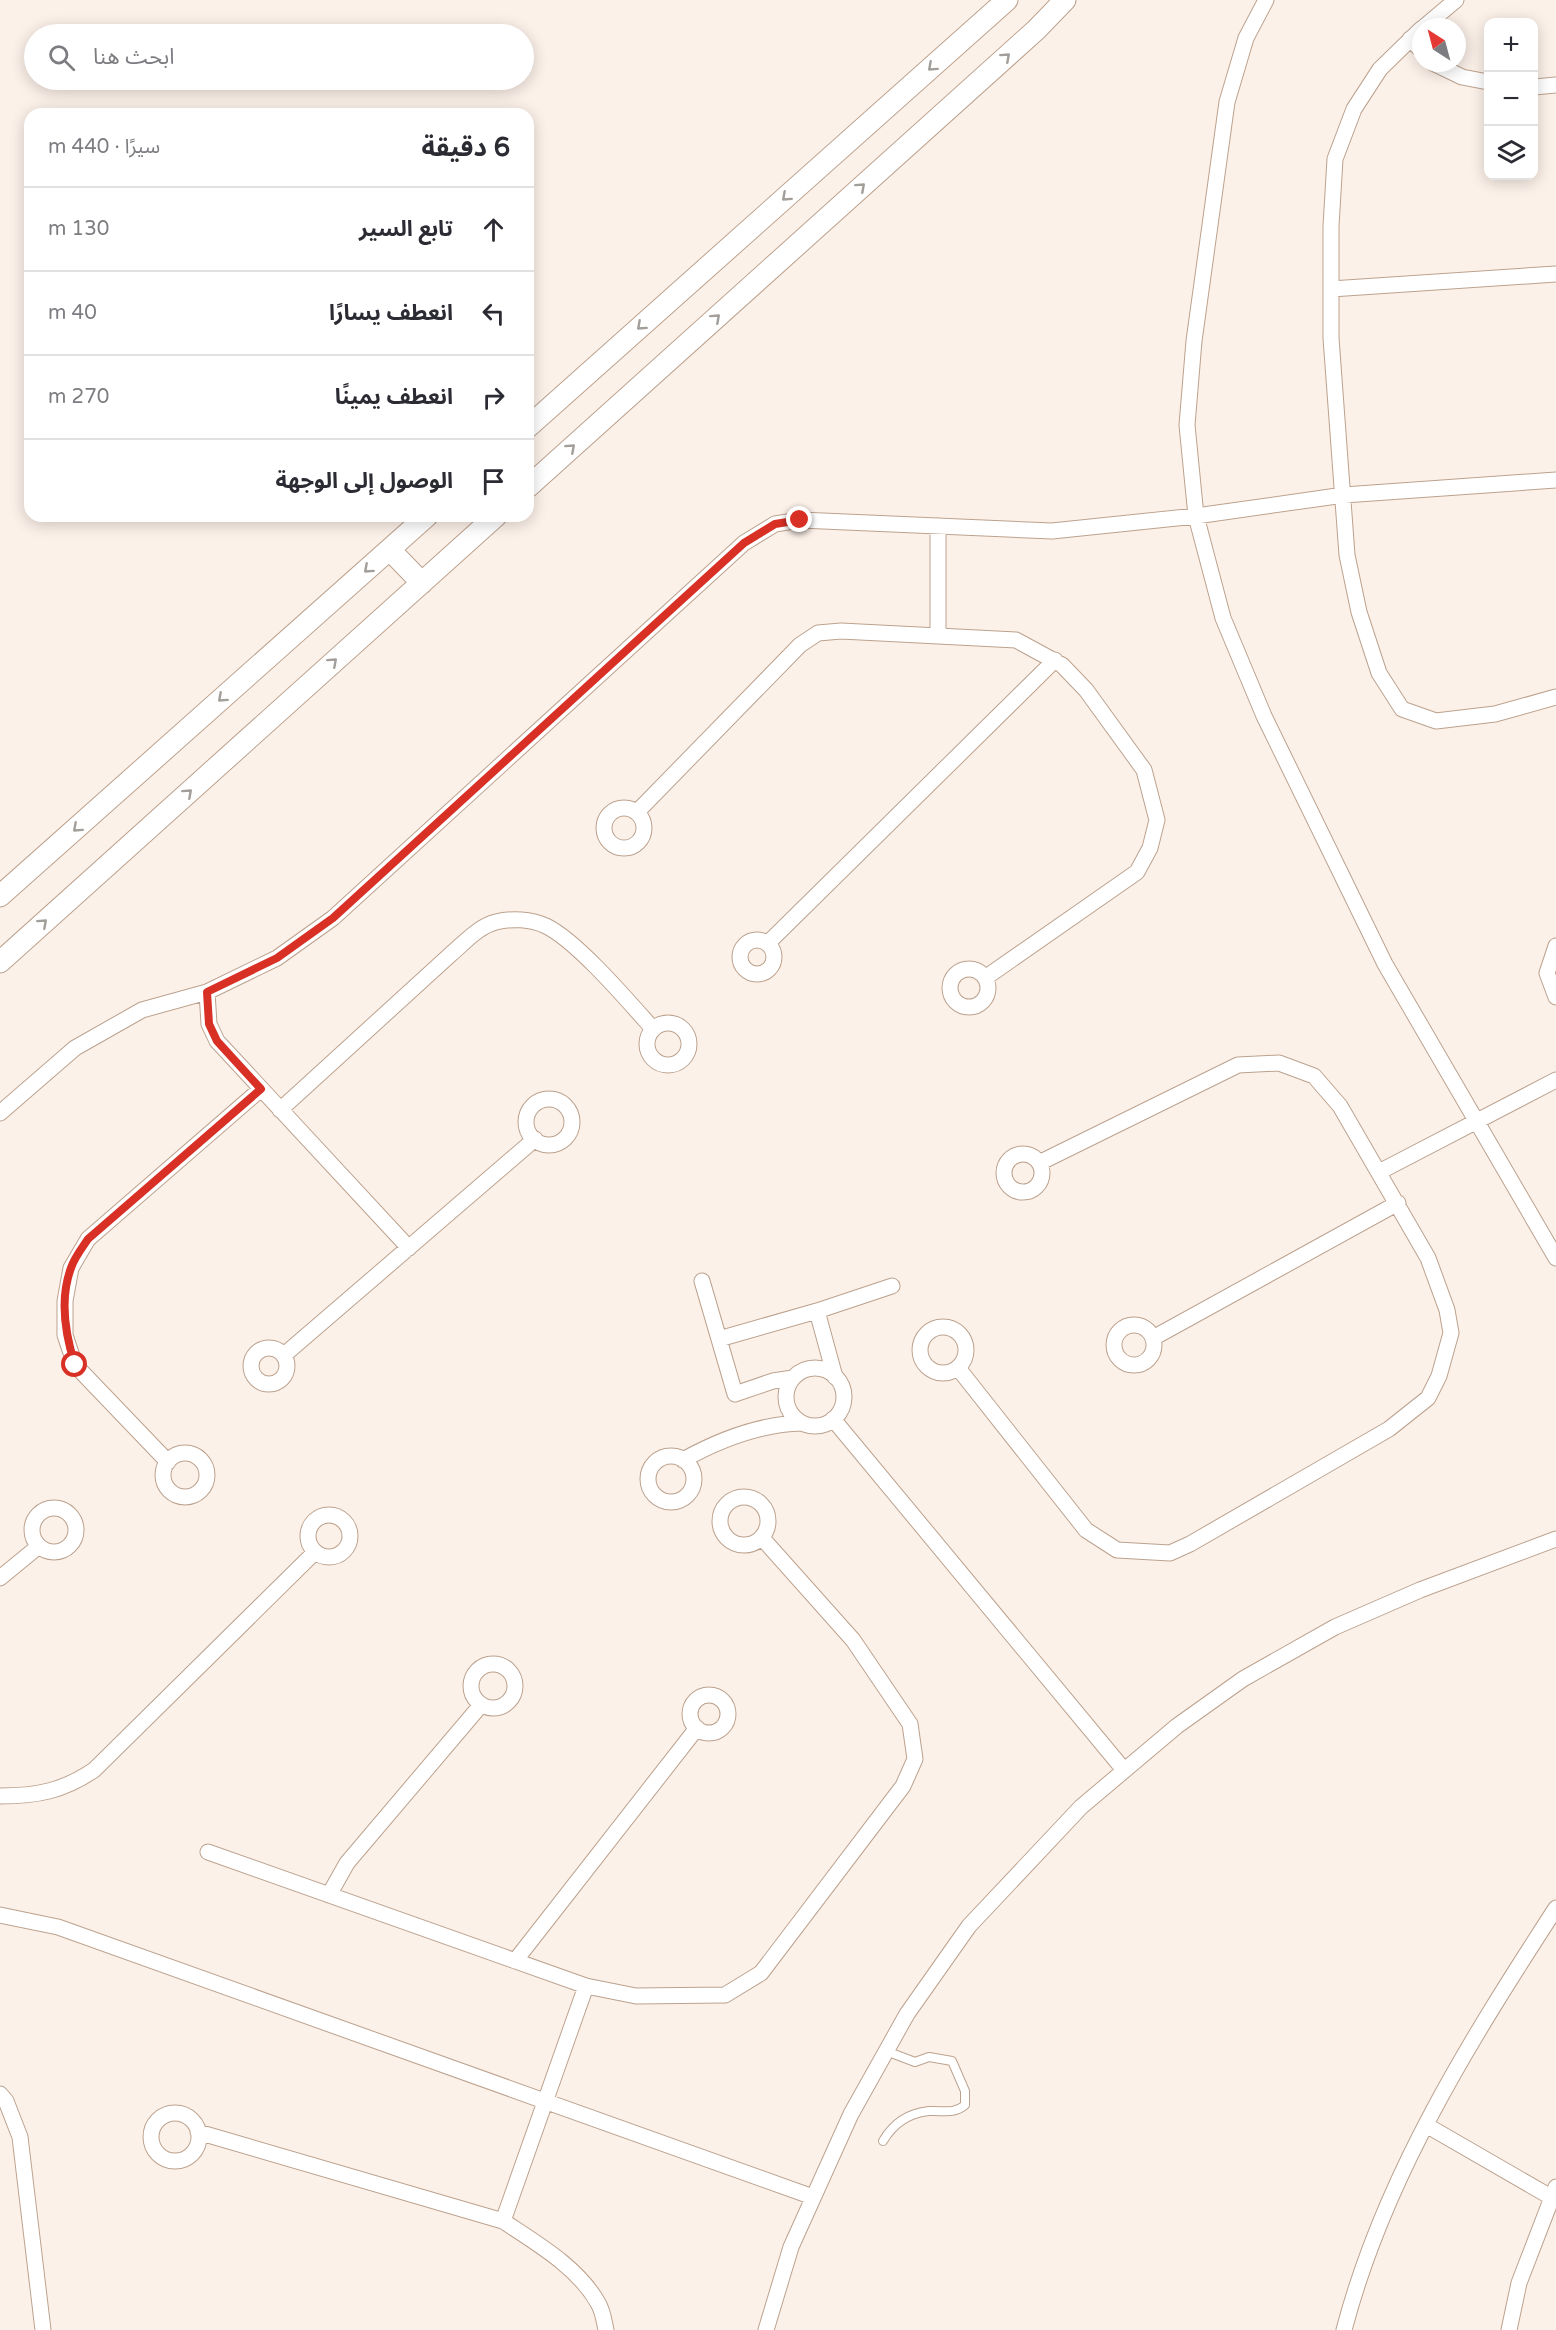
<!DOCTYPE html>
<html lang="ar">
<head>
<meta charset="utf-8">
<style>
	:root { --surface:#fff; --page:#f2f2f3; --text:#2b2b33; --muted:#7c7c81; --line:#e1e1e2 }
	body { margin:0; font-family:"Varela Round","Noto Sans Arabic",sans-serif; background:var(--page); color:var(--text); direction:rtl }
	.controls { position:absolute; right:18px; top:18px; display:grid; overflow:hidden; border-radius:12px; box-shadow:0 3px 15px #0003 }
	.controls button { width:54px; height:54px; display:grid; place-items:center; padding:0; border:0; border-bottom:2px solid var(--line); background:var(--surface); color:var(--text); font:30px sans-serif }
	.compass { position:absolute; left:1412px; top:18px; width:54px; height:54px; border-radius:50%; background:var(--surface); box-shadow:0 3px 15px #0003; rotate:324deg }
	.stop { position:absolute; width:18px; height:18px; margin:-14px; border:4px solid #d93025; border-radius:50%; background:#fff }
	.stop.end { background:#d93025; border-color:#fff; box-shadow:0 2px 6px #0008 }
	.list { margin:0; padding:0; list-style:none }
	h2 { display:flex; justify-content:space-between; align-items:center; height:78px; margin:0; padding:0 24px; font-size:26px }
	h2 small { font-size:20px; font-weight:400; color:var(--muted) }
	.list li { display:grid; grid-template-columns:39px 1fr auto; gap:18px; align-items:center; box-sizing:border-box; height:84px; padding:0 24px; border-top:2px solid var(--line) }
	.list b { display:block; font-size:22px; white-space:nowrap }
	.list em { font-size:20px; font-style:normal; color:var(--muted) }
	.icon { flex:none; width:33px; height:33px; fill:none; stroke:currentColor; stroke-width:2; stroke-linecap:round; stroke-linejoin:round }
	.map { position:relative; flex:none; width:1556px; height:2330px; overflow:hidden; direction:ltr }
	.search { position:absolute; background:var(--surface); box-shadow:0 3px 15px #0003; left:24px; top:24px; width:510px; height:66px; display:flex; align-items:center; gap:15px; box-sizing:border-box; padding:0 21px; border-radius:33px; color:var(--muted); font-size:22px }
	.panel { position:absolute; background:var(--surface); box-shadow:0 3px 15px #0003; left:24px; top:108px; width:510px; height:414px; border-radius:18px; direction:rtl }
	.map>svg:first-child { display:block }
</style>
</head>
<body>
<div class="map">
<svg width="1556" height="2330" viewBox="0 0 1556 2330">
	<rect width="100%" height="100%" fill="#fcf1e9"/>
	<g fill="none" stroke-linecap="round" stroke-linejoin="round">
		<defs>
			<path id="service" d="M883,2141C893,2124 908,2113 929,2111C943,2110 953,2115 965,2105V2091L952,2061L929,2057L915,2062L886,2051"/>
			<path id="minor" d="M1266,0L1246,38L1227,102L1194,341L1187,425L1196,516L1223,618L1264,716L1385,964L1556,1258
				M1424,27L1456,0
				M1421,29L1380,69L1354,109L1335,159L1331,226V338L1347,555L1359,612L1379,673L1402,709L1436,721L1495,714L1556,697
				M1410,39L1421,50
				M1433,63L1462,77L1488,82
				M1534,87L1556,85
				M1331,289L1556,274
				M938,636V526
				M604 828a20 20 0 1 1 40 0a20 20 0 1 1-40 0Z
				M637,812L800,645L818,633L841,631L1016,640L1062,665L1086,690L1144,770L1157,820L1150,848L1137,872L985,978
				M740 957a17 17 0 1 1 34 0a17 17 0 1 1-34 0Z
				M768,943L1055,660
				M1556,946L1547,973L1556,997
				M950 988a19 19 0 1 1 38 0a19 19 0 1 1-38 0Z
				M207,992L209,1024L217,1041L409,1248
				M647 1044a21 21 0 1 1 42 0a21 21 0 1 1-42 0Z
				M526 1122a23 23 0 1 1 46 0a23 23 0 1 1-46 0Z
				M280,1110L451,954C464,943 479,926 496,922C512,918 531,919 546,926C577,941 629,1002 653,1029
				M0,1113L75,1048L142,1010L207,992L277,958L333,918L744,543L775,524L800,520L1052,531L1196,516L1344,495L1556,480
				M1004 1173a19 19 0 1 1 38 0a19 19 0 1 1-38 0Z
				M1379,1172L1556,1080
				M702,1281L735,1394L773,1381L793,1378
				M817,1311L892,1286
				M1114 1345a20 20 0 1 1 40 0a20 20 0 1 1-40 0Z
				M920 1350a23 23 0 1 1 46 0a23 23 0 1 1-46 0Z
				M1153,1338L1398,1203
				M719,1339L817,1311L835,1377
				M251 1366a18 18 0 1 1 36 0a18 18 0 1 1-36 0Z
				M284,1355L535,1139
				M958,1368L1086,1530L1117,1550L1170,1553L1190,1544L1389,1429L1428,1398L1439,1376L1451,1333L1447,1310L1428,1258L1340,1106L1314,1076L1279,1063L1238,1065L1039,1163
				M786 1397a29 29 0 1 1 58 0a29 29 0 1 1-58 0Z
				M833,1419L1124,1770
				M163 1475a22 22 0 1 1 44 0a22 22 0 1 1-44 0Z
				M648 1479a23 23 0 1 1 46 0a23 23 0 1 1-46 0Z
				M683,1460C719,1440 762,1424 802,1423
				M168,1462L75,1365L65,1335V1301L71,1268L88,1239L261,1089
				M720 1521a24 24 0 1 1 48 0a24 24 0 1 1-48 0Z
				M32 1530a22 22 0 1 1 44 0a22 22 0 1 1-44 0Z
				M308 1536a21 21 0 1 1 42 0a21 21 0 1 1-42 0Z
				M0,1578L39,1546
				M471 1686a22 22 0 1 1 44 0a22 22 0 1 1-44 0Z
				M690 1714a19 19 0 1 1 38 0a19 19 0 1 1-38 0Z
				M0,1796C37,1796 63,1791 94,1770L315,1552
				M208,1852L586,1986L636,1996L725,1995L761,1973L903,1786L915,1759L910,1724L853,1640L762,1538
				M329,1895L347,1863L481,1705
				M0,1915L58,1927L813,2197
				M515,1961L697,1728
				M0,2094L6,2101L20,2137L43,2330
				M151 2137a24 24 0 1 1 48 0a24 24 0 1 1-48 0Z
				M1426,2125L1556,2200
				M198,2132L503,2221C536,2243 578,2267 598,2303C603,2311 604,2321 606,2330
				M503,2221L586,1986
				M766,2330L791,2247L851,2114L907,2014L969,1926L1081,1807L1177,1726L1243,1679L1335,1627L1420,1590L1556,1539
				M1344,2330C1384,2177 1471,2039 1556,1908
				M1509,2330L1519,2283L1556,2187"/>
			<path id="secondary" d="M528,427L1007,0
				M528,487L1036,30L1065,0
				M390,550L422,583
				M0,896L427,516
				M0,962L496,516"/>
		</defs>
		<use href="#service" stroke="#bca28e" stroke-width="10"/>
		<use href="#minor" stroke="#bca28e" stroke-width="17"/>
		<use href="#secondary" stroke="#bca28e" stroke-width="23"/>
		<use href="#service" stroke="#fff" stroke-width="8"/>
		<use href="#minor" stroke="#fff" stroke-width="15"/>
		<use href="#secondary" stroke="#fff" stroke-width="21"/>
	</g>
	<defs><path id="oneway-chevron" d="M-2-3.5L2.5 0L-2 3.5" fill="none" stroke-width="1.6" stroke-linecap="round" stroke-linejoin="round" transform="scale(1.5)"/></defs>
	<g stroke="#a29e9a">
		<use href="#oneway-chevron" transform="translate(1006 57) rotate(-42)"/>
		<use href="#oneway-chevron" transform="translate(932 67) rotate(138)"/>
		<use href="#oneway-chevron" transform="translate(861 187) rotate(-42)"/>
		<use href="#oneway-chevron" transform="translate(786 197) rotate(138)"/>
		<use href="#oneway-chevron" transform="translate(716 318) rotate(-42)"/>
		<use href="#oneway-chevron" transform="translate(641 326) rotate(138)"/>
		<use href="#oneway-chevron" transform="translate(571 448) rotate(-42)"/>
		<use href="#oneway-chevron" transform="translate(368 569) rotate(138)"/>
		<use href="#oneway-chevron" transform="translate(333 662) rotate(-42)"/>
		<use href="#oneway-chevron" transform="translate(222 698) rotate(138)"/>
		<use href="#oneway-chevron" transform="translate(188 793) rotate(-42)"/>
		<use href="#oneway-chevron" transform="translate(77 828) rotate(138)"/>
		<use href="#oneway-chevron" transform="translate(43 923) rotate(-42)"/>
	</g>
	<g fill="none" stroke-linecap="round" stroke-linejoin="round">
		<path stroke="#d93025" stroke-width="8" d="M75,1365C65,1334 59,1300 71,1268C74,1258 82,1248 88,1239L261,1089L217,1041L209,1024L207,992L277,958L333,918L744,543L775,524L800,520"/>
	</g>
</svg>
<div class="controls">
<button>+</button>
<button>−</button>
<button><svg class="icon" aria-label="layers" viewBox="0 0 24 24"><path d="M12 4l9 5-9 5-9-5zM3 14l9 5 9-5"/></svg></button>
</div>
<svg class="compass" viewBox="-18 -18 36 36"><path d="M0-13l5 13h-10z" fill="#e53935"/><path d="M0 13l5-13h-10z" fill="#7c7c81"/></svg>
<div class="stop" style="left:75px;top:1365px"></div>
<div class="stop end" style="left:800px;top:520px"></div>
<div class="search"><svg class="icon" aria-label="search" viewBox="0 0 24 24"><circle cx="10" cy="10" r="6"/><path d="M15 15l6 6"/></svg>ابحث هنا</div>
<section class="panel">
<h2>6 دقيقة<small>سيرًا · 440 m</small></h2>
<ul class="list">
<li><svg class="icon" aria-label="ahead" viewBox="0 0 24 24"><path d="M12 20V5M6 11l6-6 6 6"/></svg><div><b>تابع السير</b></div><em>130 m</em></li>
<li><svg class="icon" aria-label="left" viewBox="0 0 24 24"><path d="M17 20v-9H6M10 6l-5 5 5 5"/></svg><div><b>انعطف يسارًا</b></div><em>40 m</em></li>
<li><svg class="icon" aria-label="right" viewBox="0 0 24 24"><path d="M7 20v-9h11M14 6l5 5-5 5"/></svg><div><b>انعطف يمينًا</b></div><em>270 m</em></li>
<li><svg class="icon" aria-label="arrive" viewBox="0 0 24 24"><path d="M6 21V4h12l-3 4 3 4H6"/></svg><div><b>الوصول إلى الوجهة</b></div></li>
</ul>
</section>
</div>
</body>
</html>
